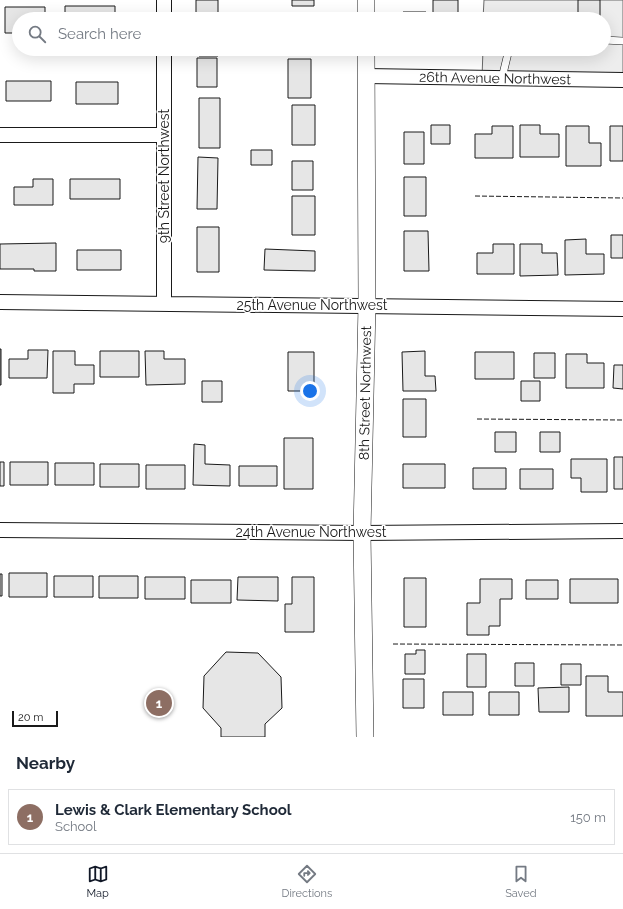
<!DOCTYPE html>
<html lang="en">
<head>
<meta charset="utf-8">
<style>
	:root { --surface:#fff; --page:#f6f6f7; --text:#1f2937; --muted:#747a83; --line:#e0e1e3; --accent:#111827 }
	body { margin:0; font-family:Raleway,sans-serif; background:var(--page); color:var(--text) }
	.scale { position:absolute; left:12px; bottom:10px; width:46px; box-sizing:border-box; padding-left:4px; border:2px solid #1a1a1a; border-top:0; font-size:11px; line-height:14px; white-space:nowrap; color:#1a1a1a; -webkit-text-stroke:3px #fff; paint-order:stroke }
	.you { position:absolute; left:310px; top:391px; width:14px; height:14px; margin:-10px; border:3px solid #fff; border-radius:50%; background:#1a73e8; box-shadow:0 0 0 6px #1a73e833 }
	.badge { display:grid; place-items:center; width:26px; height:26px; border-radius:50%; background:var(--accent); color:#fff; font-size:13px; font-weight:700 }
	.pin { position:absolute; translate:-50% -50%; border:2px solid #fff; box-shadow:0 1px 4px #0006 }
	.list { margin:0; padding:0; list-style:none }
	h2 { display:flex; justify-content:space-between; align-items:center; height:52px; margin:0; padding:0 16px; font-size:17px }
	h2 small { font-size:13px; font-weight:400; color:var(--muted) }
	.list li { display:grid; grid-template-columns:26px 1fr auto; gap:12px; align-items:center; box-sizing:border-box; height:56px; margin:0 8px 8px; padding:0 8px; border:1px solid var(--line); border-radius:0px }
	.list b { display:block; font-size:15px; white-space:nowrap }
	.list p { margin:0; font-size:13px; white-space:nowrap; color:var(--muted) }
	.list em { font-size:13px; font-style:normal; color:var(--muted) }
	.icon { flex:none; width:22px; height:22px; fill:none; stroke:currentColor; stroke-width:2; stroke-linecap:round; stroke-linejoin:round }
	.map { position:relative; flex:none; width:623px; height:737px; overflow:hidden }
	.search { position:absolute; background:var(--surface); box-shadow:0 4px 16px #0002; left:12px; right:12px; top:12px; height:44px; display:flex; align-items:center; gap:10px; box-sizing:border-box; padding:0 14px; border-radius:22px; color:var(--muted); font-size:15px }
	.sheet { height:116px; background:var(--surface) }
	nav { display:flex; justify-content:space-around; align-items:center; box-sizing:border-box; height:56px; border-top:1px solid var(--line); background:var(--surface); font-size:11px; color:var(--muted) }
	nav a { display:grid; justify-items:center; gap:2px }
	nav .on { color:var(--accent) }
	.map>svg:first-child { display:block }
</style>
</head>
<body>
<div class="map">
<svg width="623" height="737" viewBox="0 0 623 737">
	<rect width="100%" height="100%" fill="#fff"/>
	<path fill="#ededed" stroke="#6a6a6a" d="M484,0H623V76L482,78L483,49H604V19H483Z"/>
	<path fill="#e6e6e6" stroke="#1a1a1a" d="M196,0H218V19H196Z
		M292,0H314V6H292Z
		M433,0H458V18H433Z
		M578,0H600V19H578Z
		M65,6H115V19H65Z
		M5,7H45V19H19V33H5Z
		M403,12H426V19H403Z
		M294,18H314V19H294Z
		M199,49H218V56H199Z
		M197,58H217V87H197Z
		M288,59H311V98H288Z
		M6,81H51V101H6Z
		M76,82H118V104H76Z
		M199,98H220V148H199Z
		M292,105H315V145H292Z
		M431,125H450V144H431Z
		M520,125H540V134H559V157H520Z
		M492,126H513V158H475V134H492Z
		M566,126H589V143H601V166H566Z
		M610,126H623V161H610Z
		M404,132H424V164H404Z
		M251,150H272V165H251Z
		M198,157L218,158L217,209H197Z
		M292,161H313V190H292Z
		M404,177H426V216H404Z
		M33,179H53V205H14V187H33Z
		M70,179H120V199H70Z
		M292,196H315V235H292Z
		M197,227H219V272H197Z
		M404,231H428L429,271H404Z
		M611,235H623V258H611Z
		M586,239V254H604V274L565,275V240Z
		M56,243V271H34V269H0V244Z
		M493,244H514V274H477V253H493Z
		M520,244H542V253H557L558,275L520,276Z
		M265,249L315,251V271L264,270Z
		M77,250H121V270H77Z
		M0,349H1V385H0Z
		M28,350H48L47,378H9V359H28Z
		M53,351H75V365H94V384H74V393H53Z
		M100,351H139V377H100Z
		M145,351H164V359H185V384L146,385Z
		M425,351V376H435L436,391H403L402,352Z
		M288,352H314V391H288Z
		M475,352H514V379H475Z
		M534,353H555V378H534Z
		M566,354H587V363H604V388H566Z
		M614,365H623V389L613,388Z
		M202,381H222V402H202Z
		M521,381H540V401H521Z
		M403,399H426V437H403Z
		M495,432H516V452H495Z
		M540,432H560V452H540Z
		M284,438H313V489H284Z
		M194,444L205,445V464L230,465V486L193,485Z
		M614,457H623V489H614Z
		M571,459H607V492H581V478H571Z
		M0,462H4V486H0Z
		M10,462H48V485H10Z
		M55,463H94V485H55Z
		M100,464H139V487H100Z
		M403,464H445V488H403Z
		M146,465H185V489H146Z
		M239,466H277V486H239Z
		M473,468H506V489H473Z
		M520,469H553V489H520Z
		M9,573H47V597H9Z
		M0,574H2V596H0Z
		M54,576H93V597H54Z
		M99,576H138V598H99Z
		M145,577H185V599H145Z
		M238,577H278V601L237,600Z
		M292,577H314V632H285V604H292Z
		M404,578H426V627H404Z
		M480,579H512V599H500V626H489V635H467V603H480Z
		M570,579H618V603H570Z
		M191,580H231V603H191Z
		M526,580H558V599H526Z
		M416,650H425V674H405V654H416Z
		M226,652L258,653L281,677L282,708L265,724V737H221V728L203,708L204,676Z
		M467,654H486V687H467Z
		M515,663H534V686H515Z
		M561,664H581V685H561Z
		M586,676H608V692H623V716H586Z
		M403,679H424V708H403Z
		M569,687V712H539L538,688Z
		M443,692H473V715H443Z
		M489,692H519V715H489Z"/>
	<g fill="none" stroke-linecap="round" stroke-linejoin="round">
		<defs>
			<path id="service" d="M604,40L623,41
				M502,78L509,49"/>
			<path id="minor" d="M164,0V19
				M366,76L623,80
				M0,135H164
				M0,302L623,309
				M164,304V49
				M0,530L362,533L623,531"/>
			<path id="tertiary" d="M366,0V19
				M365,737L362,533L367,305L366,49"/>
		</defs>
		<use href="#service" stroke="#1a1a1a" stroke-width="8"/>
		<use href="#minor" stroke="#1a1a1a" stroke-width="16"/>
		<use href="#tertiary" stroke="#1a1a1a" stroke-width="18"/>
		<use href="#service" stroke="#fff" stroke-width="7"/>
		<use href="#minor" stroke="#fff" stroke-width="14"/>
		<use href="#tertiary" stroke="#fff" stroke-width="17"/>
		<path stroke="#1a1a1a" stroke-width="1" stroke-dasharray="5 2" stroke-linecap="butt" d="M475,196L623,198
			M477,419L623,420
			M393,644L623,645"/>
	</g>
	<g text-anchor="middle" dominant-baseline="central" stroke-width="3" stroke-linejoin="round" paint-order="stroke">
		<g font-size="14" fill="#1a1a1a" stroke="#fff">
			<text transform="translate(495 78) rotate(1)">26th Avenue Northwest</text>
			<text transform="translate(164 176) rotate(-90)">9th Street Northwest</text>
			<text x="312" y="305">25th Avenue Northwest</text>
			<text transform="translate(365 393) rotate(-89)">8th Street Northwest</text>
			<text x="311" y="532">24th Avenue Northwest</text>
		</g>
	</g>
</svg>
<div class="scale">20 m</div>
<div class="you"></div>
<div class="pin badge" style="left:159px;top:703px;background:#8d6e63">1</div>
<div class="search"><svg class="icon" aria-label="search" viewBox="0 0 24 24"><circle cx="10" cy="10" r="6"/><path d="M15 15l6 6"/></svg>Search here</div>
</div>
<section class="sheet">
<h2>Nearby<small></small></h2>
<ul class="list">
<li><span class="badge" style="background:#8d6e63">1</span><div><b>Lewis &amp; Clark Elementary School</b><p>School</p></div><em>150 m</em></li>
</ul>
</section>
<nav>
<a class="on"><svg class="icon" aria-label="map" viewBox="0 0 24 24"><path d="M3 6l6-2 6 2 6-2v14l-6 2-6-2-6 2zM9 4v14M15 6v14"/></svg>Map</a>
<a><svg class="icon" aria-label="directions" viewBox="0 0 24 24"><path d="M12 3l9 9-9 9-9-9zM9 14v-3h6M13 9l2 2-2 2"/></svg>Directions</a>
<a><svg class="icon" aria-label="saved" viewBox="0 0 24 24"><path d="M7 4h10v16l-5-4-5 4z"/></svg>Saved</a>
</nav>
</body>
</html>
